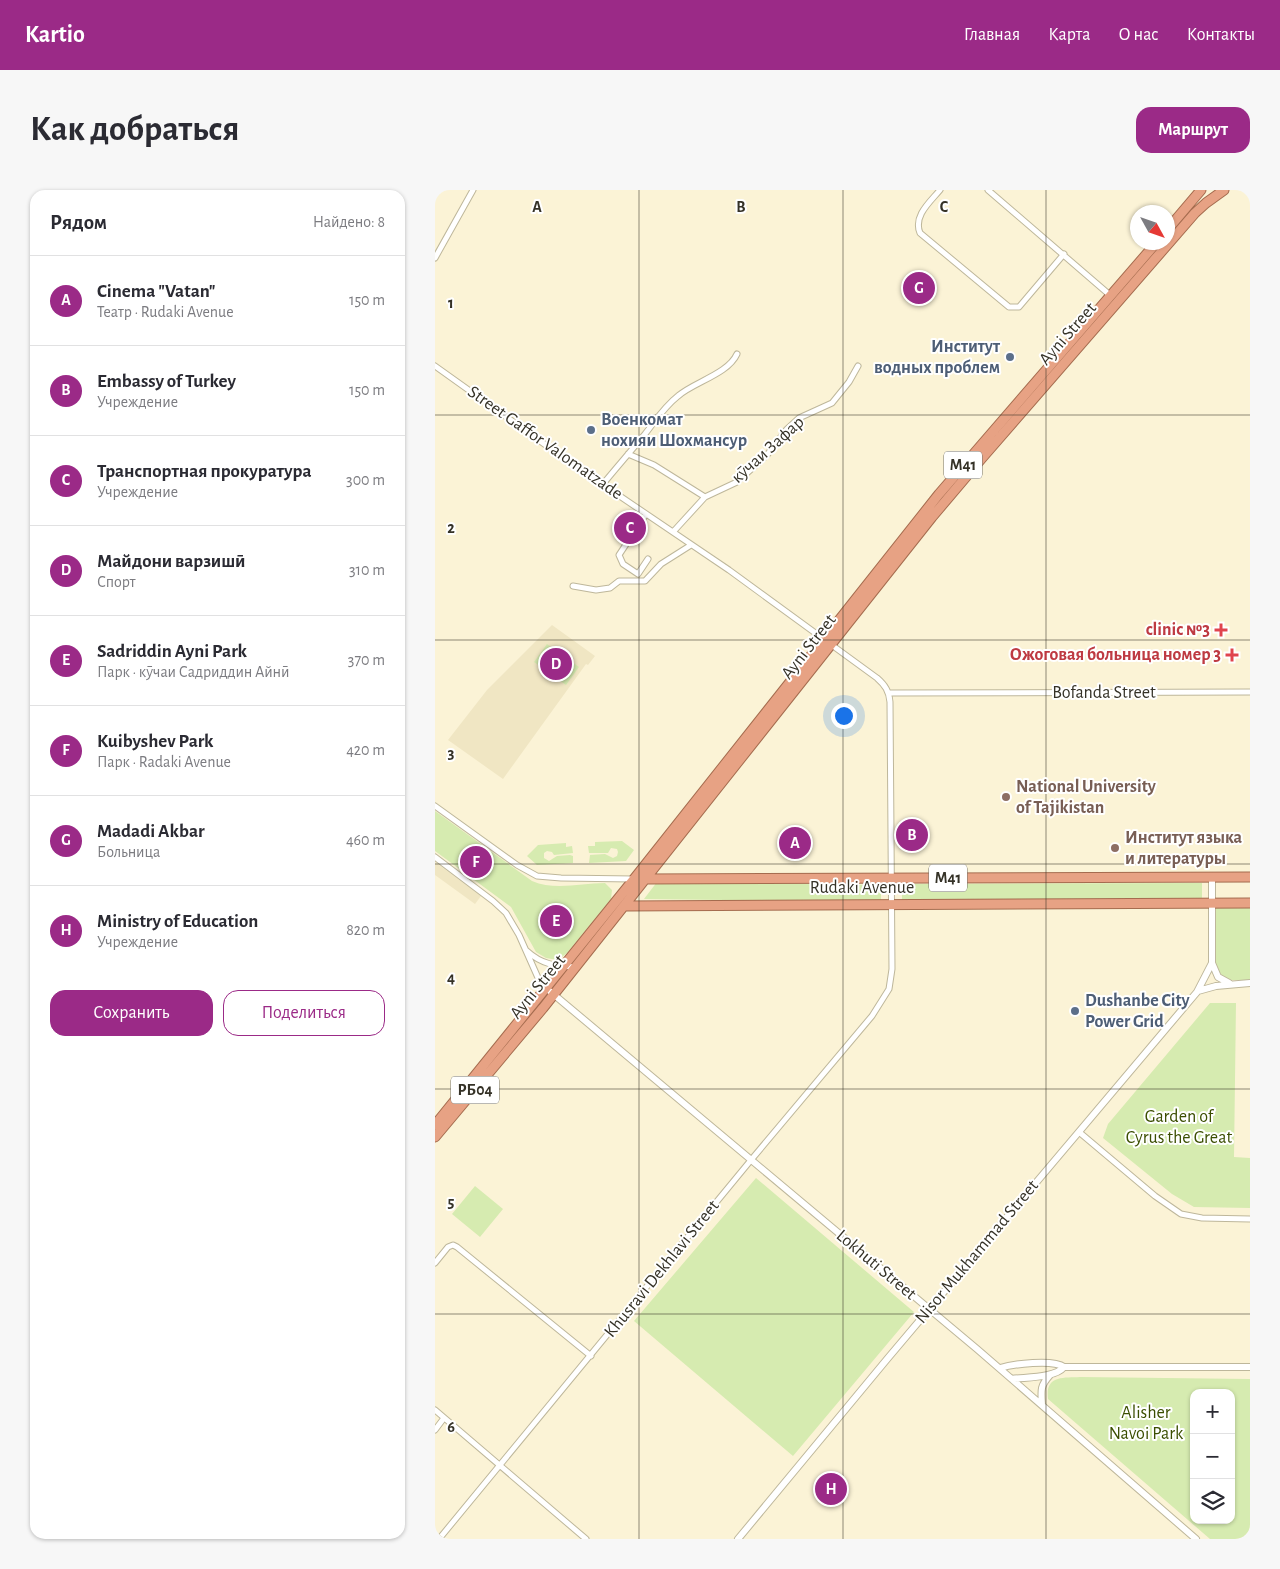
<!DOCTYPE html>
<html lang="ru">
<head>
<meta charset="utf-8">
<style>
	:root { --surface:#fff; --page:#f7f7f7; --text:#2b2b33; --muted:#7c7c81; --line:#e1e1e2; --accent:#9b2a87 }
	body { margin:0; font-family:"Alegreya Sans",sans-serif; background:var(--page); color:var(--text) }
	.controls { position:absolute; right:15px; bottom:15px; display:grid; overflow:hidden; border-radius:10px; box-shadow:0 1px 4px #0004 }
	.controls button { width:45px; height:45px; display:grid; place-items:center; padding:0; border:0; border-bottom:1px solid var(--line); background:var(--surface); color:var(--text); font:25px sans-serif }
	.compass { position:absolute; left:695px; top:15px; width:45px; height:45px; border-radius:50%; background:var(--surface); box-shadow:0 1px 4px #0004; rotate:130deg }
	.you { position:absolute; left:408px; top:525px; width:18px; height:18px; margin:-12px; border:4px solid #fff; border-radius:50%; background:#1a73e8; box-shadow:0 0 0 8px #1a73e833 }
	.badge { display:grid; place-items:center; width:32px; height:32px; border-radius:50%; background:var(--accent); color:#fff; font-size:16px; font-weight:700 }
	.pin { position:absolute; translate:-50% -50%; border:2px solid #fff; box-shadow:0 1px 5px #0006 }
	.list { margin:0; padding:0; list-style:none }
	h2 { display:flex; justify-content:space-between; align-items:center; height:65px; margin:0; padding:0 20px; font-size:21px }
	h2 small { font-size:16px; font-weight:400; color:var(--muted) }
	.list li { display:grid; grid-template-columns:32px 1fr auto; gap:15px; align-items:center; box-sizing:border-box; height:90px; padding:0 20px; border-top:1px solid var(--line) }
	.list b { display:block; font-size:19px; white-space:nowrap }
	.list p { margin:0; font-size:16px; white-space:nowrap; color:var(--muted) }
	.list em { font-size:16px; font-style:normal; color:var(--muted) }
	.actions { display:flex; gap:10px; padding:15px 20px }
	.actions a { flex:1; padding:11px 0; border:1px solid var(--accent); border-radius:15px; text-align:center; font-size:18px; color:var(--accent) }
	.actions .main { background:var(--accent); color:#fff }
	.icon { flex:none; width:28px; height:28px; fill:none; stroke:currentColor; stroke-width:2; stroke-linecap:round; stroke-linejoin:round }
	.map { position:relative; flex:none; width:815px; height:1349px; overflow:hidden; border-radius:15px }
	header { display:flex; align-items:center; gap:30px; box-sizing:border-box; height:70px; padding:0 25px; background:var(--accent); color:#fff }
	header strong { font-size:24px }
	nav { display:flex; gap:28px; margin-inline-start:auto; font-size:18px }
	.intro { display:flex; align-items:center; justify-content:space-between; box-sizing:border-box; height:120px; padding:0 30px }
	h1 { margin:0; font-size:35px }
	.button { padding:12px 22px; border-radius:15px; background:var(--accent); color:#fff; font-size:18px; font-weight:700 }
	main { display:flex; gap:30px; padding:0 30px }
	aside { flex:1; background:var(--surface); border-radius:15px; box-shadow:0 1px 4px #0004 }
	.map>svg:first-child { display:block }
</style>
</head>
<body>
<header>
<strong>Kartio</strong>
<nav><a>Главная</a><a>Карта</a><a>О нас</a><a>Контакты</a></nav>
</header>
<div class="intro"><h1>Как добраться</h1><a class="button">Маршрут</a></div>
<main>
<aside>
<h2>Рядом<small>Найдено: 8</small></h2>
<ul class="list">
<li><span class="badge">A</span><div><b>Cinema &quot;Vatan&quot;</b><p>Театр · Rudaki Avenue</p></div><em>150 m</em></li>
<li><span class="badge">B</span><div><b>Embassy of Turkey</b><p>Учреждение</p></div><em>150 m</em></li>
<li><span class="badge">C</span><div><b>Транспортная прокуратура</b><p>Учреждение</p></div><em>300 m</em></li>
<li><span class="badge">D</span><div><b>Майдони варзишӣ</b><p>Спорт</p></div><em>310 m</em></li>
<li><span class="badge">E</span><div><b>Sadriddin Ayni Park</b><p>Парк · кӯчаи Садриддин Айнӣ</p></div><em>370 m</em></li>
<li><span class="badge">F</span><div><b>Kuibyshev Park</b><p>Парк · Radaki Avenue</p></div><em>420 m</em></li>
<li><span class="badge">G</span><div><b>Madadi Akbar</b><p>Больница</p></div><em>460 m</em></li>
<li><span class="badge">H</span><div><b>Ministry of Education</b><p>Учреждение</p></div><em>820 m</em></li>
</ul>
<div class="actions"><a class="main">Сохранить</a><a>Поделиться</a></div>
</aside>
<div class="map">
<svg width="815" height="1349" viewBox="0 0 815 1349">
	<rect width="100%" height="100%" fill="#fbf3d6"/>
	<path fill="#f0e6c3" d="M117,435L160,466L153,475L151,474L68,589L13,550L52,500Z
		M0,672L46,706L40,714L0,685Z"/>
	<path fill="#d6ebb0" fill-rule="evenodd" d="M112,454L144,477L131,495L99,472Z
		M0,621L97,691C120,701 146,693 170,693L177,700L176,709L132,763L123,770L111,768L101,762L76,717L0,661Z
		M187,651L199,660L191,671L154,673L155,665L170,664L178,668L182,666L183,662L182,659L176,658L173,663H154L153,656H160V652Z
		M131,653V657L137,656L138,663L119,665L117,662L112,661L109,663V668L114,671L122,666L135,665L138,666V673L102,675L92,666L103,655Z
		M222,692L446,695V712L209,709Z
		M767,693V710L467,711V694Z
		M781,718H815V790H794L787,786L779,773Z
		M775,813H801L799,967L815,968V1018L759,1017L737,1004L668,948L673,934Z
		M321,988L479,1122L358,1266L199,1131Z
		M40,996L68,1019L45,1047L17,1024Z
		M645,1187L815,1189V1349H775L613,1209C610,1185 628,1188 645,1187ZM759,1203H796V1330H759Z"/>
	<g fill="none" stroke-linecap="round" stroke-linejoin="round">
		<defs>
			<path id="minor" d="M505,0C495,12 478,26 485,43L574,117H584L629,64
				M553,0L676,106
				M0,68L38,0
				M0,176L133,271L294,380L442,488C450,495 454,501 455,512L457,779L454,799L437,826L316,970L4,1349
				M193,264L219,275L270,307
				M168,294C182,277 196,261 210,244C221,230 229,217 243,206C259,192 293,184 302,164
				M211,324L184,365L188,374L203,384L213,369
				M238,342L270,307L302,292L332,265L352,239L364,228L397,213L414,192L423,176
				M138,396L161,400L175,398L184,391H210L226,374L256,355
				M455,503L815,502
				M0,616L82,675L102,686L126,688L198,689
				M0,667L58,711L71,723L84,745L104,790L111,798
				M92,761C106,774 120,776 139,777
				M644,942L720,1006L746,1024L767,1028L815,1029
				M0,1073L13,1057L18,1055L22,1057L156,1166
				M0,1220L151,1349
				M0,1240L9,1228"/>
			<path id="tertiary" d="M777,687V773L783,787L794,793
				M111,798L542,1159L761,1349
				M763,801L781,796L815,793
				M565,1178C578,1174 618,1169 629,1177H815
				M577,1189C591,1187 620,1188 629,1177
				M607,1215C606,1200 605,1196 615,1185
				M303,1349L453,1168L762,802L777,773"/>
			<path id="trunk" d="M732,40L766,0
				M208,689L815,687
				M189,716L815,713
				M0,935L199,689L504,304L722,52
				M0,947L108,818L497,327L547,268L760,23L771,13L789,0"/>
		</defs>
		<use href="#minor" stroke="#beb79b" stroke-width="7"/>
		<use href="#tertiary" stroke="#beb79b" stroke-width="8"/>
		<use href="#trunk" stroke="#a56c4f" stroke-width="11"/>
		<use href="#minor" stroke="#fff" stroke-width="5"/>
		<use href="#tertiary" stroke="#fff" stroke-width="6"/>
		<use href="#trunk" stroke="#e7a284" stroke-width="9"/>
	</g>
	<path fill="none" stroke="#353227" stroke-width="1" stroke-opacity="0.55" d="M204,0V1349M408,0V1349M611,0V1349M0,225H815M0,450H815M0,674H815M0,899H815M0,1124H815"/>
	<g fill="#5c6f8a" stroke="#fff" stroke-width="2">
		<circle cx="575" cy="167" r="5"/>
		<circle cx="156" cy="240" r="5"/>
		<circle cx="640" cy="821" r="5"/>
	</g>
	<g fill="#e0444e" stroke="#fff" stroke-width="2">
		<path d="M783.5 432.5h5v5h5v5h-5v5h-5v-5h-5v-5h5z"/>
		<path d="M794.5 457.5h5v5h5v5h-5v5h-5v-5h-5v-5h5z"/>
	</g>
	<g fill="#8d6e63" stroke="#fff" stroke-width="2">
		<circle cx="571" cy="607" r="5"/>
		<circle cx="680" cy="658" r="5"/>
	</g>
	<g text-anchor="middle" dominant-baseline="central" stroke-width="4" stroke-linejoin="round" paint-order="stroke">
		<g fill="#fff" stroke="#727068" stroke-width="1">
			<rect x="509" y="261.5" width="38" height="27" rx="4"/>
			<rect x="494" y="674.5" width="38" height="27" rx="4"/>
			<rect x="16" y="886.5" width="48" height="27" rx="4"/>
		</g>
		<g font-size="16" font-weight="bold" fill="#353227">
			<text x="528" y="275">M41</text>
			<text x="513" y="688">M41</text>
			<text x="40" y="900">РБ04</text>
		</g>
		<g font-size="18" fill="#353227" stroke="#fff">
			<text transform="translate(633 144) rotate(-49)">Ayni Street</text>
			<text transform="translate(110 253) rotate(35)">Street Gaffor Valomatzade</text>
			<text transform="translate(333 260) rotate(-42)">кӯчаи Зафар</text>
			<text transform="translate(374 457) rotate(-52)">Ayni Street</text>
			<text x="669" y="503">Bofanda Street</text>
			<text x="427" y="698">Rudaki Avenue</text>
			<text transform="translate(103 797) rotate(-51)">Ayni Street</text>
			<text transform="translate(542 1062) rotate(-50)">Nisor Mukhammad Street</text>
			<text transform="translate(441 1075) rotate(40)">Lokhuti Street</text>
			<text transform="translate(227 1079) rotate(-51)">Khusravi Dekhlavi Street</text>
		</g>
		<g font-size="18" font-weight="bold" fill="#4e5e75" stroke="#fff" text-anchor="start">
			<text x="565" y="157" text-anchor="end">Институт<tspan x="565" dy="21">водных проблем</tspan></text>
			<text x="166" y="230">Военкомат<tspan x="166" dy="21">нохияи Шохмансур</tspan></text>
			<text x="650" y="811">Dushanbe City<tspan x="650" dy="21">Power Grid</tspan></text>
		</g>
		<g font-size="18" font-weight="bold" fill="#be3a42" stroke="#fff" text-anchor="end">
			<text x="775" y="440">clinic №3</text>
			<text x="786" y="465">Ожоговая больница номер 3</text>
		</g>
		<g font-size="18" font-weight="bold" fill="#785e54" stroke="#fff" text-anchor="start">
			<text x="581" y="597">National University<tspan x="581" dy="21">of Tajikistan</tspan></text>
			<text x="690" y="648">Институт языка<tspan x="690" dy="21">и литературы</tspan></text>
		</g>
		<g font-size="18" fill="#3b4e01" stroke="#fff">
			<text x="744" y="927">Garden of<tspan x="744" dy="21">Cyrus the Great</tspan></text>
			<text x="711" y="1223">Alisher<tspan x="711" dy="21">Navoi Park</tspan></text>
		</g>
	</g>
	<g font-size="16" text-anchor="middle" font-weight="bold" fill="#353227" stroke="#fff" stroke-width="4" stroke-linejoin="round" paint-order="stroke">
		<text x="102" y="22">A</text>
		<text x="306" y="22">B</text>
		<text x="509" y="22">C</text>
		<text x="16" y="118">1</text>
		<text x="16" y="343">2</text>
		<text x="16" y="568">3</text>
		<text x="16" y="793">4</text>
		<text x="16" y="1017">5</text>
		<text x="16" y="1242">6</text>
	</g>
</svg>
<div class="controls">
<button>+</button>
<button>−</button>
<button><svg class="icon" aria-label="layers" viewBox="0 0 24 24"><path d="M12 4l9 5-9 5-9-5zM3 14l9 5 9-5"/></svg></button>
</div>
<svg class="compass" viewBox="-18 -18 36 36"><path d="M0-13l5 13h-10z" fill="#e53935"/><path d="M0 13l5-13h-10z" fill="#7c7c81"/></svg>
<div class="you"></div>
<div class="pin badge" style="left:360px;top:653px">A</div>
<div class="pin badge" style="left:477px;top:645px">B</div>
<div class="pin badge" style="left:195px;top:338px">C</div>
<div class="pin badge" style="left:121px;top:474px">D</div>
<div class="pin badge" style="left:121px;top:731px">E</div>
<div class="pin badge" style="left:41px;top:672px">F</div>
<div class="pin badge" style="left:484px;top:98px">G</div>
<div class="pin badge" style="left:396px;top:1299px">H</div>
</div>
</main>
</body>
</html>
